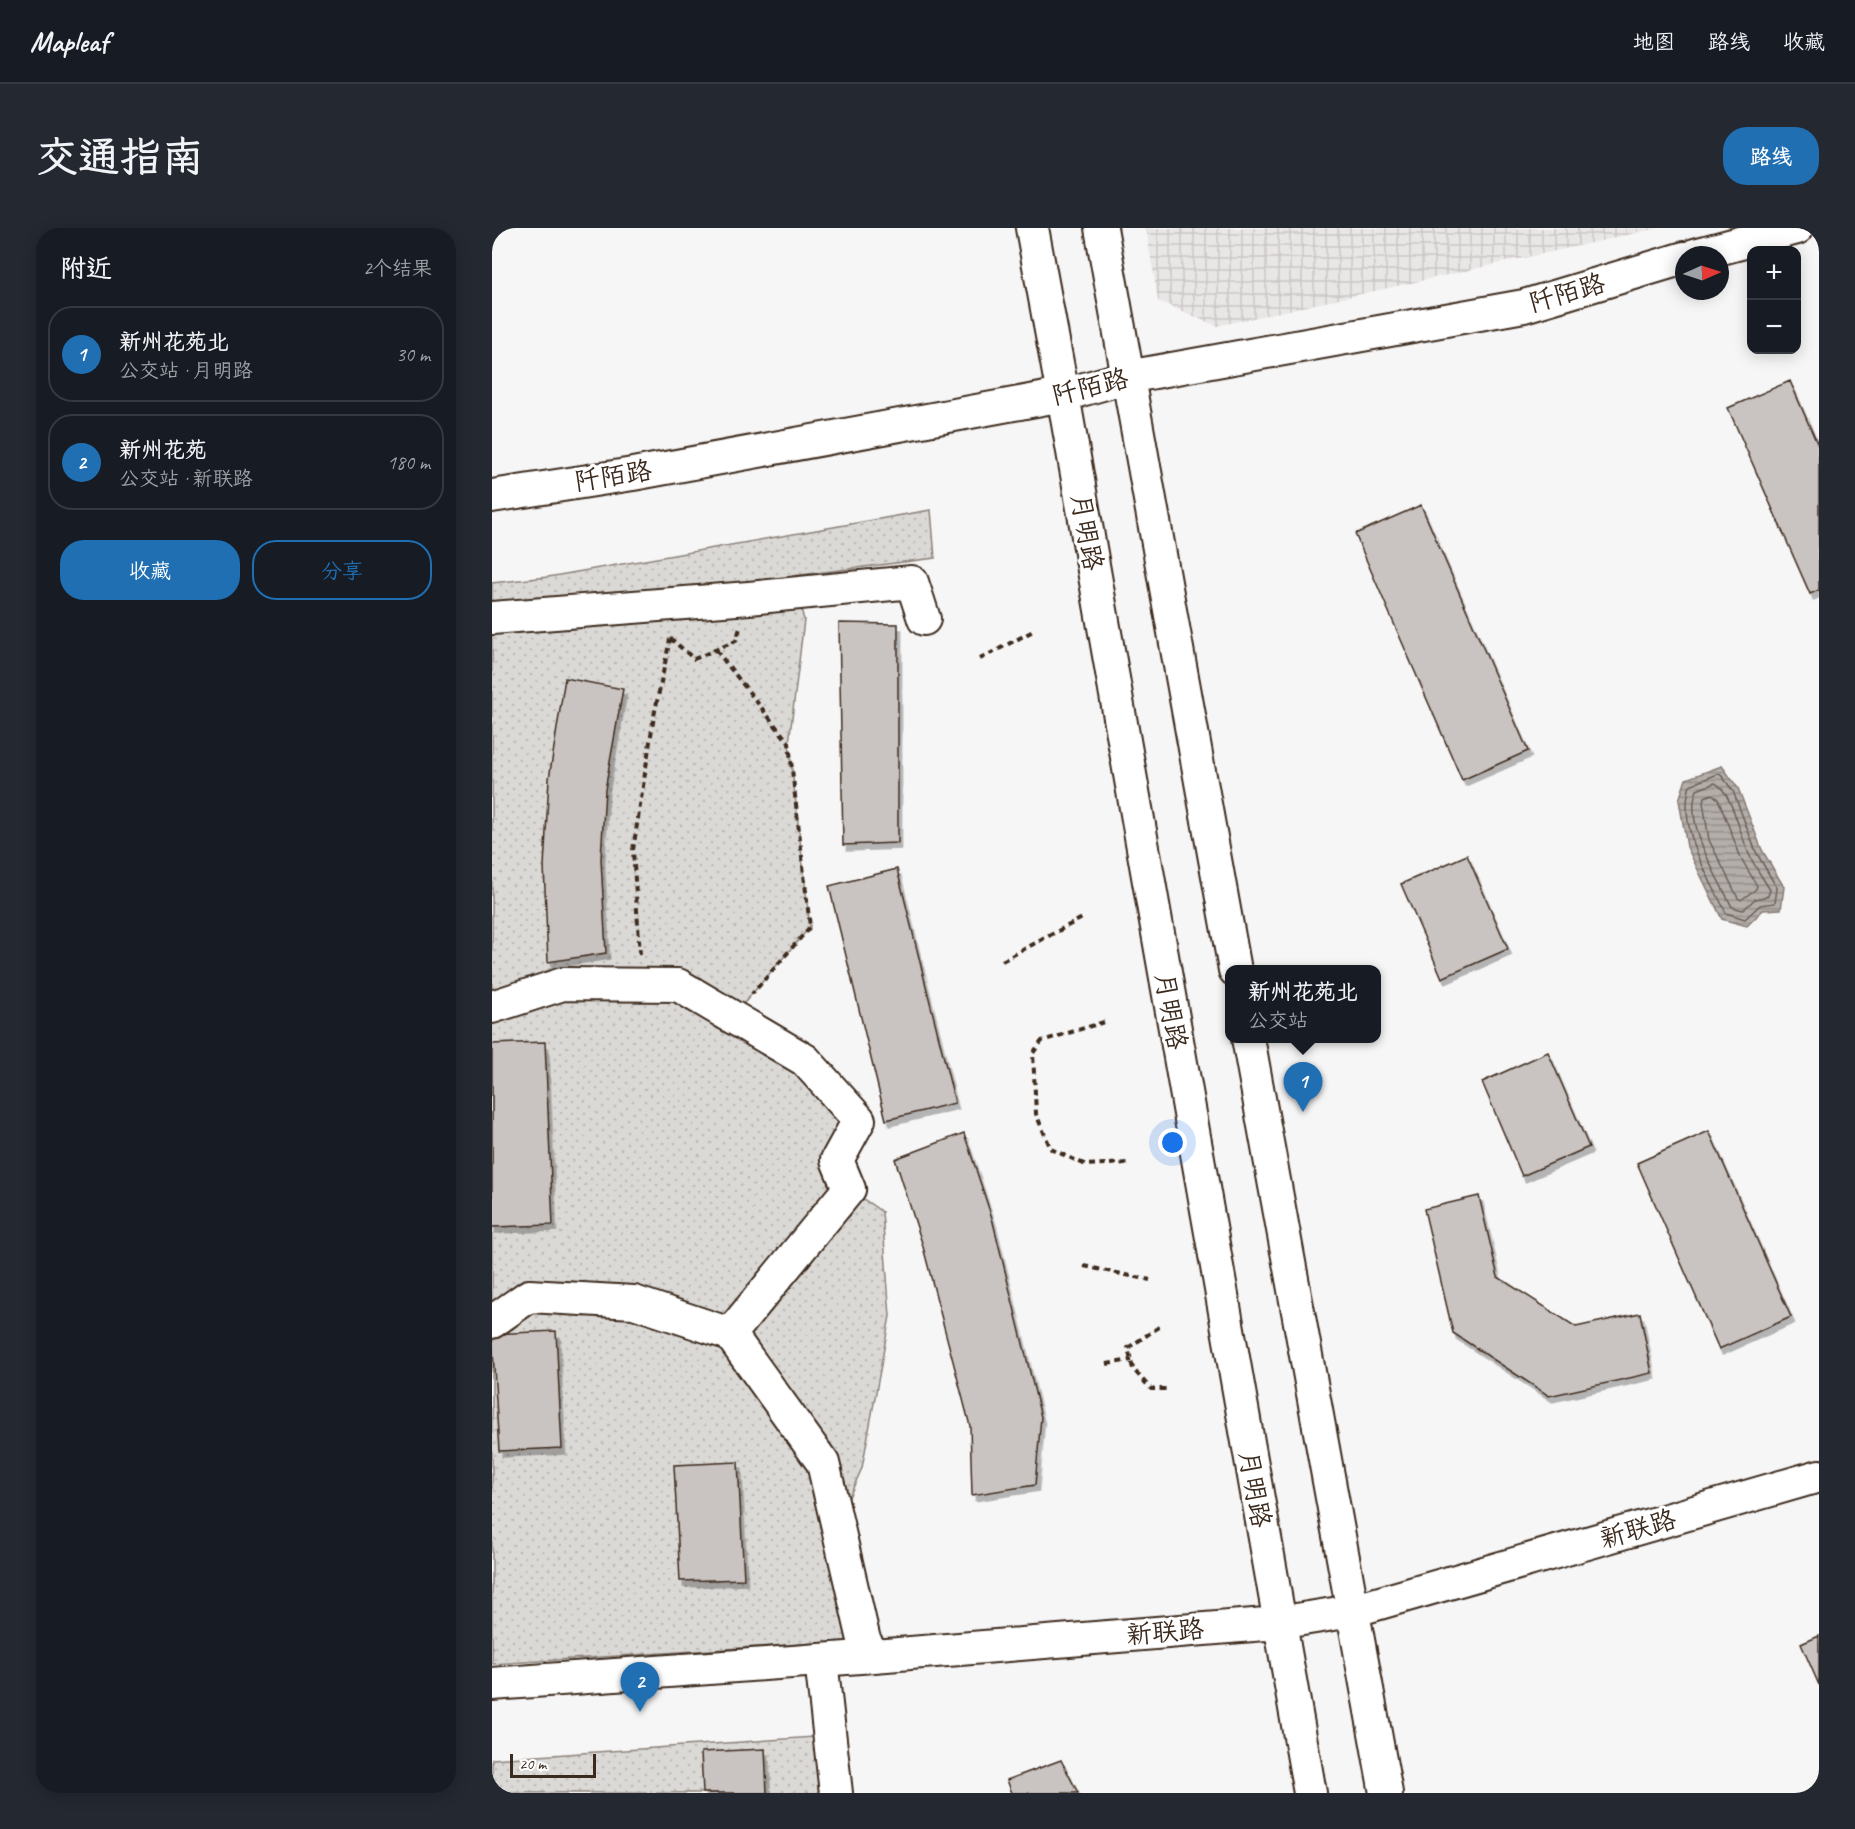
<!DOCTYPE html>
<html lang="zh">
<head>
<meta charset="utf-8">
<style>
	:root { --surface:#171b24; --page:#242831; --text:#f1f3f6; --muted:#9ea1a6; --line:#363941; --accent:#1f6fb2 }
	body { margin:0; font-family:Caveat,"LXGW WenKai TC",sans-serif; background:var(--page); color:var(--text) }
	.controls { position:absolute; right:18px; top:18px; display:grid; overflow:hidden; border-radius:12px; box-shadow:0 3px 15px #0003 }
	.controls button { width:54px; height:54px; display:grid; place-items:center; padding:0; border:0; border-bottom:2px solid var(--line); background:var(--surface); color:var(--text); font:30px sans-serif }
	.compass { position:absolute; left:1183px; top:18px; width:54px; height:54px; border-radius:50%; background:var(--surface); box-shadow:0 3px 15px #0003; rotate:87deg }
	.scale { position:absolute; left:18px; bottom:15px; width:86px; box-sizing:border-box; padding-left:6px; border:3px solid #3b2a1e; border-top:0; font-size:16px; line-height:21px; white-space:nowrap; color:#3b2a1e; -webkit-text-stroke:4px #fff; paint-order:stroke }
	.you { position:absolute; left:681px; top:915px; width:21px; height:21px; margin:-15px; border:4px solid #fff; border-radius:50%; background:#1a73e8; box-shadow:0 0 0 9px #1a73e833 }
	.badge { display:grid; place-items:center; width:39px; height:39px; border-radius:50%; background:var(--accent); color:#fff; font-size:20px; font-weight:700 }
	.pin { position:absolute; translate:-50% -50px; filter:drop-shadow(0 2px 3px #0008) }
	.pin::after { content:''; position:absolute; top:32px; width:21px; height:18px; background:inherit; clip-path:polygon(0 0,100% 0,50% 100%) }
	.popup { position:absolute; left:733px; top:737px; width:156px; height:78px; box-sizing:border-box; display:grid; place-content:center; border-radius:12px; background:var(--surface); filter:drop-shadow(0 2px 4px #0005); font-size:20px; white-space:nowrap; color:var(--muted) }
	.popup b { font-size:22px; color:var(--text) }
	.popup::after { content:''; position:absolute; left:50%; top:100%; margin-left:-12px; border:12px solid transparent; border-top-color:var(--surface) }
	.list { margin:0; padding:0; list-style:none }
	h2 { display:flex; justify-content:space-between; align-items:center; height:78px; margin:0; padding:0 24px; font-size:26px }
	h2 small { font-size:20px; font-weight:400; color:var(--muted) }
	.list li { display:grid; grid-template-columns:39px 1fr auto; gap:18px; align-items:center; box-sizing:border-box; height:96px; margin:0 12px 12px; padding:0 12px; border:2px solid var(--line); border-radius:24px }
	.list b { display:block; font-size:22px; white-space:nowrap }
	.list p { margin:0; font-size:20px; white-space:nowrap; color:var(--muted) }
	.list em { font-size:20px; font-style:normal; color:var(--muted) }
	.actions { display:flex; gap:12px; padding:18px 24px }
	.actions a { flex:1; padding:14px 0; border:2px solid var(--accent); border-radius:24px; text-align:center; font-size:21px; color:var(--accent) }
	.actions .main { background:var(--accent); color:#fff }
	.map { position:relative; flex:none; width:1327px; height:1565px; overflow:hidden; border-radius:24px }
	header { display:flex; align-items:center; gap:36px; box-sizing:border-box; height:84px; padding:0 30px; background:var(--surface); border-bottom:2px solid var(--line) }
	header strong { font-size:28px }
	nav { display:flex; gap:33px; margin-inline-start:auto; font-size:21px }
	.intro { display:flex; align-items:center; justify-content:space-between; box-sizing:border-box; height:144px; padding:0 36px }
	h1 { margin:0; font-size:42px }
	.button { padding:15px 27px; border-radius:24px; background:var(--accent); color:#fff; font-size:21px; font-weight:700 }
	main { display:flex; gap:36px; padding:0 36px }
	aside { flex:1; background:var(--surface); border-radius:24px; box-shadow:0 3px 15px #0003 }
	.map>svg:first-child { display:block }
</style>
</head>
<body>
<header>
<strong>Mapleaf</strong>
<nav><a>地图</a><a>路线</a><a>收藏</a></nav>
</header>
<div class="intro"><h1>交通指南</h1><a class="button">路线</a></div>
<main>
<aside>
<h2>附近<small>2个结果</small></h2>
<ul class="list">
<li><span class="badge">1</span><div><b>新州花苑北</b><p>公交站 · 月明路</p></div><em>30 m</em></li>
<li><span class="badge">2</span><div><b>新州花苑</b><p>公交站 · 新联路</p></div><em>180 m</em></li>
</ul>
<div class="actions"><a class="main">收藏</a><a>分享</a></div>
</aside>
<div class="map">
<svg width="1327" height="1565" viewBox="0 0 1327 1565">
	<defs>
		<pattern id="industrial-grid" width="8" height="8" patternUnits="userSpaceOnUse" patternTransform="scale(1.5)"><rect width="8" height="8" fill="#e9e7e6"/><path d="M0 4h8M4 0v8" fill="none" stroke="#c9c6c5"/></pattern>
		<pattern id="grass-dots" width="8" height="8" patternUnits="userSpaceOnUse" patternTransform="scale(1.5)"><rect width="8" height="8" fill="#dbd9d6"/><path d="M2 2h.1M6 6h.1" fill="none" stroke="#bdbab7" stroke-width="1.8" stroke-linecap="round"/></pattern>
		<pattern id="water-rules" width="6" height="5" patternUnits="userSpaceOnUse" patternTransform="scale(1.5)"><rect width="6" height="5" fill="#b4aeaa"/><path d="M0 2.5h6" fill="none" stroke="#948e8a"/></pattern>
		<filter id="shadow"><feDropShadow dx="3.5" dy="6" stdDeviation="0" flood-color="#0004"/></filter>
	</defs>
	<rect width="100%" height="100%" fill="#f7f6f6"/>
	<filter id="ink" filterUnits="userSpaceOnUse"><feTurbulence type="fractalNoise" baseFrequency=".0167" numOctaves="2"/><feDisplacementMap in="SourceGraphic" scale="12" xChannelSelector="R" yChannelSelector="G"/><feConvolveMatrix kernelMatrix="1 2 1 2 8 2 1 2 1" color-interpolation-filters="sRGB"/></filter>
	<g filter="url(#ink)">
		<path fill="url(#industrial-grid)" d="M654,0H1167L725,98L666,73Z"/>
		<path fill="url(#grass-dots)" stroke="#8b827a" stroke-width="1.5" d="M439,282L443,330L301,348L312,392L297,515L318,699L240,789L367,892L357,961L390,984L398,1088L370,1240L345,1296L372,1412L0,1436V355L56,349Z
			M337,1508L344,1565H0V1531Z"/>
		<path fill="url(#water-rules)" stroke="#847972" stroke-width="1.5" d="M1230,538L1246,560L1270,622L1292,659L1289,681L1271,682L1255,698L1230,691L1195,619L1187,572L1194,551Z"/>
		<g fill="none" stroke-linecap="round" stroke-linejoin="round">
			<path stroke="#6b5f56" stroke-width="1.5" d="M1226,546L1229,547L1241,563L1264,624L1285,660L1283,675L1268,677L1253,691L1234,685C1216,646 1185,602 1198,557Z
				M1223,555C1239,562 1249,609 1257,626C1262,638 1271,650 1278,662L1276,668L1263,671L1251,682L1240,679C1225,648 1191,595 1205,562Z
				M1220,566L1226,571L1249,630L1265,658L1264,661L1249,672L1246,670L1217,612L1211,574L1213,569Z"/>
		</g>
		<path fill="#c9c3c1" stroke="#3b2a1e" stroke-width="1.5" filter="url(#shadow)" d="M1298,153L1327,220V362L1318,366L1236,180Z
			M929,277L1036,523L970,552L863,306Z
			M347,395L406,396V615L351,617Z
			M73,450L131,461L113,562L109,631L114,725L56,734L52,638L57,551Z
			M975,627L1016,721L950,750L909,656Z
			M405,641L463,875L394,892L337,658Z
			M53,814L61,997L0,999V816Z
			M1056,824L1097,919L1030,948L990,854Z
			M1217,903L1299,1089L1227,1121L1145,935Z
			M472,905L500,990L549,1189L543,1257L480,1267L478,1198L430,1015L403,931Z
			M987,968L1006,1049L1084,1099L1148,1085L1160,1145L1057,1168L961,1105L932,981Z
			M64,1103L70,1220L7,1223L0,1106Z
			M246,1234L252,1351L188,1353L182,1237Z
			M1327,1408V1457L1309,1416Z
			M273,1521L275,1565H211L209,1524Z
			M569,1532L586,1565H520L515,1552Z"/>
		<g fill="none" stroke-linecap="round" stroke-linejoin="round">
			<defs>
				<path id="minor" d="M540,0L571,167L818,1565
					M609,0L743,742
					M1203,27L1305,0
					M0,268L141,246L571,167L635,149L1032,78L1192,30
					M0,390L257,370L420,354L432,391
					M0,779L71,756L186,757L313,832L367,892L345,932L357,961L238,1106
					M756,810L894,1565
					M0,1094L37,1068L142,1074L238,1106L331,1235L372,1412L382,1428
					M329,1432L344,1565
					M0,1456L382,1428L786,1395L860,1383L1327,1248"/>
			</defs>
			<use href="#minor" stroke="#3b2a1e" stroke-width="36"/>
			<path stroke="#3b2a1e" stroke-width="4" stroke-dasharray="6 4.5" stroke-linecap="butt" d="M178,410L202,431L244,413L248,400
				M224,422L297,515L318,699L260,766
				M488,431L541,403
				M148,727L141,622L162,488L178,411
				M510,733L592,689
				M612,794L550,813L541,825L544,886L559,921L594,937L637,935
				M592,1038L658,1052
				M667,1099L636,1120L641,1141L659,1161H678
				M615,1136L639,1132"/>
			<use href="#minor" stroke="#fff" stroke-width="32"/>
		</g>
	</g>
	<g text-anchor="middle" dominant-baseline="central" stroke-width="6" stroke-linejoin="round" paint-order="stroke">
		<g font-size="26" fill="#3b2a1e" stroke="#fff">
			<text transform="translate(1075 65) rotate(-16)">阡陌路</text>
			<text transform="translate(598 159) rotate(-14)">阡陌路</text>
			<text transform="translate(121 248) rotate(-9)">阡陌路</text>
			<text transform="translate(595 304) rotate(80)">月明路</text>
			<text transform="translate(679 783) rotate(80)">月明路</text>
			<text transform="translate(763 1261) rotate(80)">月明路</text>
			<text transform="translate(1146 1301) rotate(-16)">新联路</text>
			<text transform="translate(673 1404) rotate(-5)">新联路</text>
		</g>
	</g>
</svg>
<div class="controls">
<button>+</button>
<button>−</button>
</div>
<svg class="compass" viewBox="-18 -18 36 36"><path d="M0-13l5 13h-10z" fill="#e53935"/><path d="M0 13l5-13h-10z" fill="#9ea1a6"/></svg>
<div class="scale">20 m</div>
<div class="you"></div>
<div class="pin badge" style="left:811px;top:884px">1</div>
<div class="popup"><b>新州花苑北</b>公交站</div>
<div class="pin badge" style="left:148px;top:1484px">2</div>
</div>
</main>
</body>
</html>
